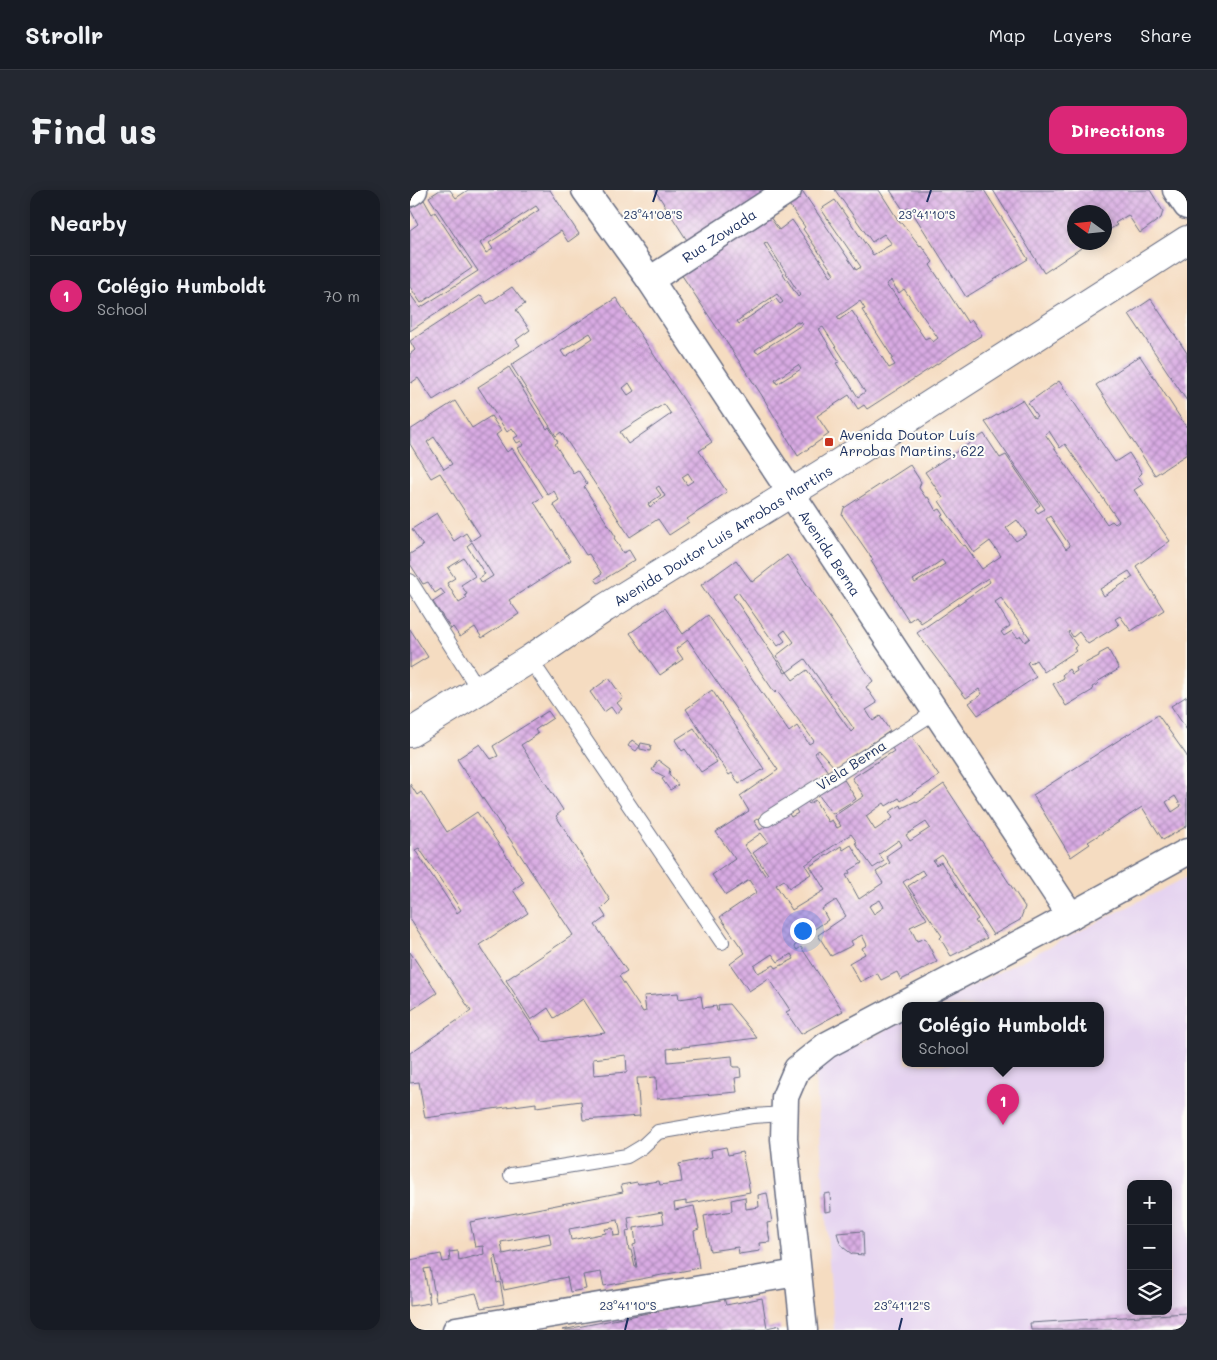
<!DOCTYPE html>
<html lang="en">
<head>
<meta charset="utf-8">
<style>
	:root { --surface:#171b24; --page:#242831; --text:#f1f3f6; --muted:#9ea1a6; --line:#363941; --accent:#db2777 }
	body { margin:0; font-family:Mali,sans-serif; background:var(--page); color:var(--text) }
	.controls { position:absolute; right:15px; bottom:15px; display:grid; overflow:hidden; border-radius:10px; box-shadow:0 2px 12px #0003 }
	.controls button { width:45px; height:45px; display:grid; place-items:center; padding:0; border:0; border-bottom:1px solid var(--line); background:var(--surface); color:var(--text); font:25px sans-serif }
	.compass { position:absolute; left:657px; top:15px; width:45px; height:45px; border-radius:50%; background:var(--surface); box-shadow:0 2px 12px #0003; rotate:285deg }
	.you { position:absolute; left:392px; top:740px; width:18px; height:18px; margin:-12px; border:4px solid #fff; border-radius:50%; background:#1a73e8; box-shadow:0 0 0 8px #1a73e833 }
	.badge { display:grid; place-items:center; width:32px; height:32px; border-radius:50%; background:var(--accent); color:#fff; font-size:16px; font-weight:700 }
	.pin { position:absolute; translate:-50% -41px; filter:drop-shadow(0 1px 2px #0008) }
	.pin::after { content:''; position:absolute; top:26px; width:18px; height:15px; background:inherit; clip-path:polygon(0 0,100% 0,50% 100%) }
	.popup { position:absolute; left:492px; top:812px; width:202px; height:65px; box-sizing:border-box; display:grid; place-content:center; border-radius:10px; background:var(--surface); filter:drop-shadow(0 1px 4px #0005); font-size:16px; white-space:nowrap; color:var(--muted) }
	.popup b { font-size:19px; color:var(--text) }
	.popup::after { content:''; position:absolute; left:50%; top:100%; margin-left:-10px; border:10px solid transparent; border-top-color:var(--surface) }
	.list { margin:0; padding:0; list-style:none }
	h2 { display:flex; justify-content:space-between; align-items:center; height:65px; margin:0; padding:0 20px; font-size:21px }
	h2 small { font-size:16px; font-weight:400; color:var(--muted) }
	.list li { display:grid; grid-template-columns:32px 1fr auto; gap:15px; align-items:center; box-sizing:border-box; height:80px; padding:0 20px; border-top:1px solid var(--line) }
	.list b { display:block; font-size:19px; white-space:nowrap }
	.list p { margin:0; font-size:16px; white-space:nowrap; color:var(--muted) }
	.list em { font-size:16px; font-style:normal; color:var(--muted) }
	.icon { flex:none; width:28px; height:28px; fill:none; stroke:currentColor; stroke-width:2; stroke-linecap:round; stroke-linejoin:round }
	.map { position:relative; flex:none; width:777px; height:1140px; overflow:hidden; border-radius:15px }
	header { display:flex; align-items:center; gap:30px; box-sizing:border-box; height:70px; padding:0 25px; background:var(--surface); border-bottom:1px solid var(--line) }
	header strong { font-size:24px }
	nav { display:flex; gap:28px; margin-inline-start:auto; font-size:18px }
	.intro { display:flex; align-items:center; justify-content:space-between; box-sizing:border-box; height:120px; padding:0 30px }
	h1 { margin:0; font-size:35px }
	.button { padding:12px 22px; border-radius:15px; background:var(--accent); color:#fff; font-size:18px; font-weight:700 }
	main { display:flex; gap:30px; padding:0 30px }
	aside { flex:1; background:var(--surface); border-radius:15px; box-shadow:0 2px 12px #0003 }
	.map>svg:first-child { display:block }
</style>
</head>
<body>
<header>
<strong>Strollr</strong>
<nav><a>Map</a><a>Layers</a><a>Share</a></nav>
</header>
<div class="intro"><h1>Find us</h1><a class="button">Directions</a></div>
<main>
<aside>
<h2>Nearby<small></small></h2>
<ul class="list">
<li><span class="badge">1</span><div><b>Colégio Humboldt</b><p>School</p></div><em>70 m</em></li>
</ul>
</aside>
<div class="map">
<svg width="777" height="1140" viewBox="0 0 777 1140">
	<defs>
		<pattern id="building-cross-hatch" width="8" height="8" patternUnits="userSpaceOnUse" patternTransform="scale(1.25)"><rect width="8" height="8" fill="#d9abe3"/><path d="M0 0l8 8M0 8l8-8" fill="none" stroke="#af8cbb"/></pattern>
	</defs>
	<rect width="100%" height="100%" fill="#fdfcf7"/>
	<filter id="ink" filterUnits="userSpaceOnUse"><feTurbulence type="fractalNoise" baseFrequency=".02" numOctaves="2"/><feDisplacementMap in="SourceGraphic" scale="10" xChannelSelector="R" yChannelSelector="G"/><feConvolveMatrix kernelMatrix="1 2 1 2 8 2 1 2 1" color-interpolation-filters="sRGB"/></filter>
	<filter id="wash" filterUnits="userSpaceOnUse"><feTurbulence type="fractalNoise" baseFrequency=".0096" numOctaves="4" result="noise"/><feDisplacementMap in="SourceGraphic" scale="20" xChannelSelector="R" yChannelSelector="G"/><feGaussianBlur stdDeviation="1.12" result="paint"/><feColorMatrix in="noise" values="0 0 0 0 0 0 0 0 0 0 0 0 0 0 0 0 0 1.4 0 .05"/><feComposite in="paint" operator="in"/></filter>
	<g filter="url(#wash)">
		<rect width="100%" height="100%" fill="#f5dcc1"/>
		<path fill="#e5d3f0" fill-rule="evenodd" d="M777,687V1140H424L405,877L495,830L496,874H690V816H522ZM721,994H758V1121H721Z"/>
		<g id="blocks">
			<path fill="url(#building-cross-hatch)" fill-rule="evenodd" d="M30,0H40L46,8L58,0H140L169,44L158,52L151,41L0,141V104L10,118L68,81L19,7ZM126,16L129,20L79,53L83,59L76,63L70,53Z
				M245,0H364L280,55Z
				M425,0H469L490,33H492L510,56L511,55L523,72L520,75L558,133L562,130L572,145L457,219L454,215L448,219L439,205L407,226L419,244L388,266L351,204L269,81L358,24L369,40L382,30L421,86L424,84L393,39L395,37L377,12L393,2L446,80L451,77L411,19L425,10L463,65L482,54L474,44L462,52ZM357,53L390,105L388,107L354,54ZM481,91L489,103L494,99L528,148L523,152L519,147L515,149L481,99L480,100L476,94ZM367,104L373,112L370,114L366,109L329,134L327,131ZM450,111L455,119L452,120L483,168L481,169L485,175L479,178L442,121L429,130L427,127ZM391,131L393,134L348,163L346,162L345,160L387,132L389,133ZM413,137L455,202L448,207L426,173L429,172L409,139ZM388,175L391,179L367,194L365,190Z
				M480,0H574L618,69L556,107L499,17L494,21Z
				M583,0H740L753,21L751,28L730,43L718,25L705,33L707,35L694,43V22H664V52H680L634,83Z
				M14,10L22,24L25,22L62,78L11,113L0,97V40L8,34L0,19Z
				M102,97L115,114L106,120L120,140L106,150L110,155L23,210L8,188L1,193L0,191V164L5,160L0,151L71,105L77,114Z
				M206,108L302,252L289,261L317,302L277,329L279,332L259,345L248,329L220,347L151,242L146,246L101,175ZM180,143L183,148L155,167L151,161ZM219,193L224,201L218,205L213,198ZM254,214L261,224L218,254L210,242ZM278,283L283,291L277,295L272,287ZM249,296L255,306L240,317L238,314L251,305L246,298Z
				M741,109L777,163V211L719,124Z
				M730,166L777,238V264L745,285L686,195Z
				M99,177L137,239L139,237L148,252L145,254L163,283L168,280L177,294L174,297L206,347L204,348L213,363L219,360L225,370L188,393L185,389L192,384L179,364L176,365L143,314L149,310L144,301L138,305L108,258L114,255L111,251L107,253L104,248L108,246L102,238L97,242L68,197Z
				M649,191L705,272L719,263L732,283L728,287L733,294L724,300L760,351L726,376L754,420L721,441L710,426L705,429L709,435L678,454L669,442L663,447L659,441L658,443L667,456L664,458L666,461L634,482L626,470L621,473L619,471L617,473L626,487L568,525L559,513L572,504L569,499L556,508L507,443L580,392L578,388L511,433L506,426L499,431L461,371L463,370L432,325L434,318L500,275L511,292L509,298L516,308L518,307L526,321L530,319L534,325L531,326L553,356L555,355L572,379L591,366L580,351L564,363L529,311L533,308L515,282L574,244L590,268L596,265L630,315L625,319L628,323L635,319L575,232L612,210L624,228L627,226L618,213ZM639,241L650,258L655,254L709,331L705,334L702,331L697,334L635,244ZM640,326L660,356L656,359L636,329ZM607,330L617,344L606,351L596,338ZM532,370L535,374L505,393L503,390ZM719,381L723,387L694,406L690,399ZM591,408L620,448L615,452L611,446L608,448L602,441L594,446L591,442L600,436L585,412Z
				M45,211L62,238L81,226L91,241L86,245L97,262L102,258L133,307L124,312L161,370L99,410L109,424L72,448L65,437L50,447L43,437L41,439L23,412L35,404L31,399L25,403L18,392L13,394L0,374V364L13,356L2,339L27,323L44,351L56,343L61,351L70,345L30,283L21,288L0,254V240ZM24,247L42,274L34,279L17,252ZM62,352L83,386L72,393L69,388L75,384L57,356ZM54,368L65,386L51,395L57,404L55,405L57,408L49,413L37,393L45,388L38,378Z
				M377,365L463,491L456,497L467,513L456,520L463,531L470,526L480,541L425,578L409,560L405,563L418,582L344,631L350,640L378,622L381,627L388,623L385,618L397,611L399,614L405,610L418,632L422,630L427,638L431,636L424,626L454,606L442,588L484,561L481,557L501,545L529,586L491,611L489,608L476,616L474,613L456,626L465,640L483,628L479,622L491,615L492,618L506,611L507,613L534,594L615,717L610,730L583,745L532,665L523,671L526,675L531,672L568,729L565,731L577,748L541,766L530,748L532,746L498,696L515,685L512,680L493,692L517,729L500,737L507,751L515,748L527,772L491,790L487,782L471,790L467,783L450,792L439,773L455,764L452,758L457,755L452,745L441,751L443,755L421,766L408,745L436,726L426,710L412,719L418,730L403,740L397,730L388,736L397,748L384,756L387,760L391,757L433,821L391,844L376,822L380,820L359,788L339,801L320,774L335,763L310,727L347,702L339,690L316,705L302,685L325,669L306,642L339,621L330,606L368,580L278,450L266,459L273,469L250,485L220,443L255,418L273,444L298,425L379,542L387,536L399,554L404,551L367,501L365,503L291,395L326,370L342,392ZM328,402L362,450L363,449L368,456L375,451L370,444L375,440L384,452L366,466L377,482L395,469L444,539L441,542L397,480L383,490L377,482L375,483L323,406ZM516,632L520,638L500,651L496,645ZM351,643L358,652L343,663L358,684L355,685L334,655ZM441,644L447,652L445,653L463,678L474,671L469,664L489,650L492,655L476,666L480,673L466,682L473,693L449,709L436,685L440,683L439,681L452,673L441,655L433,660L431,656L400,676L415,700L382,720L366,695L374,690L379,698L401,684L395,675ZM470,710L474,717L464,724L459,716ZM362,764L368,772L381,764L384,769L366,778L364,775L348,783L344,776Z
				M0,439L18,467L0,478Z
				M698,459L709,479L687,492L688,494L682,497L683,500L656,516L643,494L654,488L652,485L659,479L662,484L667,481L666,478L689,466V464Z
				M199,488L213,508L207,513L212,519L206,524L201,517L194,522L180,502Z
				M302,500L354,579L329,594L322,583L319,585L276,519Z
				M777,506V540L761,516Z
				M138,521L143,528L125,540L128,544L111,555L153,620L146,626L200,710L191,719L196,727L185,735L217,781L209,786L233,822L236,821L234,806L268,803L269,809L291,806L293,818L306,816L307,821H309L308,815L319,814L347,848L257,859L258,872L322,866L323,877H330L331,887L325,888L327,902L247,909L246,887L232,888H227L230,926L173,930L171,911L126,917V913L15,928L9,892L0,893V863L61,821L0,729V594L7,605L11,602L37,642L67,622L114,692L103,700L118,723L69,755L133,852L195,843L173,809L144,828L138,818L121,830L96,790L163,745L47,569L70,554L81,569L88,566L83,556ZM9,658L51,720L47,723L5,660ZM216,865L217,882L184,885L183,869Z
				M748,525L777,566V636L753,650L732,617L678,652L680,654L661,667L623,605ZM765,606L771,616L762,622L756,612Z
				M284,538L307,572L291,582L275,559L272,561L265,550Z
				M222,550L230,556L231,553L241,555L240,561L230,559V556L226,561L218,556Z
				M248,570L260,579L259,584L268,595L260,600L252,589L255,587L242,580Z
				M433,588L446,609L422,624L408,604Z
				M0,762L27,803L0,821Z
				M316,957L318,965L332,962L340,1002L276,1014V1011L264,1013L265,1020L284,1016L289,1039L284,1041L289,1078L194,1096L191,1082L173,1085L176,1099L160,1102L157,1087L94,1100L86,1065L84,1066L85,1069L83,1070L87,1093L90,1092L94,1114L71,1118L66,1103L26,1111L20,1078L14,1079L20,1113L0,1116V1070L31,1064L33,1072L40,1071L39,1062L48,1061L49,1070L74,1064L73,1056L65,1057L60,1032L213,1002L211,995L227,992L228,994L249,991L250,995L272,992L269,974L302,967L301,960ZM252,1022L254,1033L224,1038L226,1054L223,1055L227,1077H225L221,1060H219L216,1041L220,1040L218,1028ZM208,1030L211,1045L204,1046L203,1038L195,1039L196,1043L161,1050L159,1039ZM139,1043L141,1054L93,1064L91,1052Z
				M357,1003L362,1032L357,1033L360,1052L349,1053L350,1061L329,1064L328,1057L300,1061L294,1026L322,1021L321,1010L335,1007L336,1019L349,1017L348,1005Z
				M420,1003L421,1021L415,1022L414,1004Z
				M453,1041L454,1065L442,1064L434,1058L430,1053L427,1043Z
				M314,1108L316,1115L352,1108L357,1138L370,1135V1140H152Z
				M777,1123V1140H621L620,1133Z"/>
		</g>
	</g>
	<g filter="url(#ink)">
		<use href="#blocks" fill-opacity="0" stroke="#676c81" stroke-width="1"/>
		<g fill="none" stroke-linecap="round" stroke-linejoin="round">
			<defs>
				<path id="lane" d="M0,391L69,500
					M120,469L312,752
					M357,629L525,522
					M101,985L217,966L232,957L248,942L342,926L375,924"/>
				<g id="street">
					<path id="s1" d="M175,0L240,90L661,726"/>
					<path d="M766,0L777,16"/>
					<path d="M0,3L4,0"/>
					<path id="s2" d="M240,90L378,0"/>
					<path d="M46,1140L387,1083"/>
					<path d="M394,1140L374,949L375,907L387,879L417,855L633,741L777,662"/>
				</g>
				<g id="secondary">
					<path id="s3" d="M0,543L120,469L195,418L418,280L777,50"/>
				</g>
			</defs>
			<use href="#lane" stroke="#676c81" stroke-width="16"/>
			<use href="#street" stroke="#676c81" stroke-width="29"/>
			<use href="#secondary" stroke="#676c81" stroke-width="30"/>
			<use href="#lane" stroke="#fff" stroke-width="14"/>
			<use href="#street" stroke="#fff" stroke-width="26"/>
			<use href="#secondary" stroke="#fff" stroke-width="28"/>
		</g>
	</g>
	<path fill="none" stroke="#1b2f5e" stroke-width="2" d="M243,12L247,0M517,12L521,0M215,1140L218,1128M489,1140L492,1128"/>
	<rect fill="#c8321e" stroke="#fdfcf7" stroke-width="2" x="414" y="247" width="10" height="10" rx="2.5"/>
	<g text-anchor="middle" dominant-baseline="central" stroke-width="4" stroke-linejoin="round" paint-order="stroke">
		<g font-size="14" fill="#1b2f5e" stroke="#fdfcf7">
			<text stroke="none"><textPath href="#s2" startOffset="82">Rua Zowada</textPath></text>
			<text stroke="none"><textPath href="#s3" startOffset="370">Avenida Doutor Luís Arrobas Martins</textPath></text>
			<text stroke="none"><textPath href="#s1" startOffset="438">Avenida Berna</textPath></text>
			<text transform="translate(441 575) rotate(-33)">Viela Berna</text>
		</g>
		<g font-size="14" fill="#1b2f5e" stroke="#fdfcf7" text-anchor="start">
			<text x="429" y="244">Avenida Doutor Luís<tspan x="429" dy="16">Arrobas Martins, 622</tspan></text>
		</g>
	</g>
	<g font-size="12" text-anchor="middle" fill="#1b2f5e" stroke="#fdfcf7" stroke-width="4" stroke-linejoin="round" paint-order="stroke">
		<text x="243" y="29">23°41'08"S</text>
		<text x="517" y="29">23°41'10"S</text>
		<text x="218" y="1120">23°41'10"S</text>
		<text x="492" y="1120">23°41'12"S</text>
	</g>
</svg>
<div class="controls">
<button>+</button>
<button>−</button>
<button><svg class="icon" aria-label="layers" viewBox="0 0 24 24"><path d="M12 4l9 5-9 5-9-5zM3 14l9 5 9-5"/></svg></button>
</div>
<svg class="compass" viewBox="-18 -18 36 36"><path d="M0-13l5 13h-10z" fill="#e53935"/><path d="M0 13l5-13h-10z" fill="#9ea1a6"/></svg>
<div class="you"></div>
<div class="pin badge" style="left:593px;top:935px">1</div>
<div class="popup"><b>Colégio Humboldt</b>School</div>
</div>
</main>
</body>
</html>
